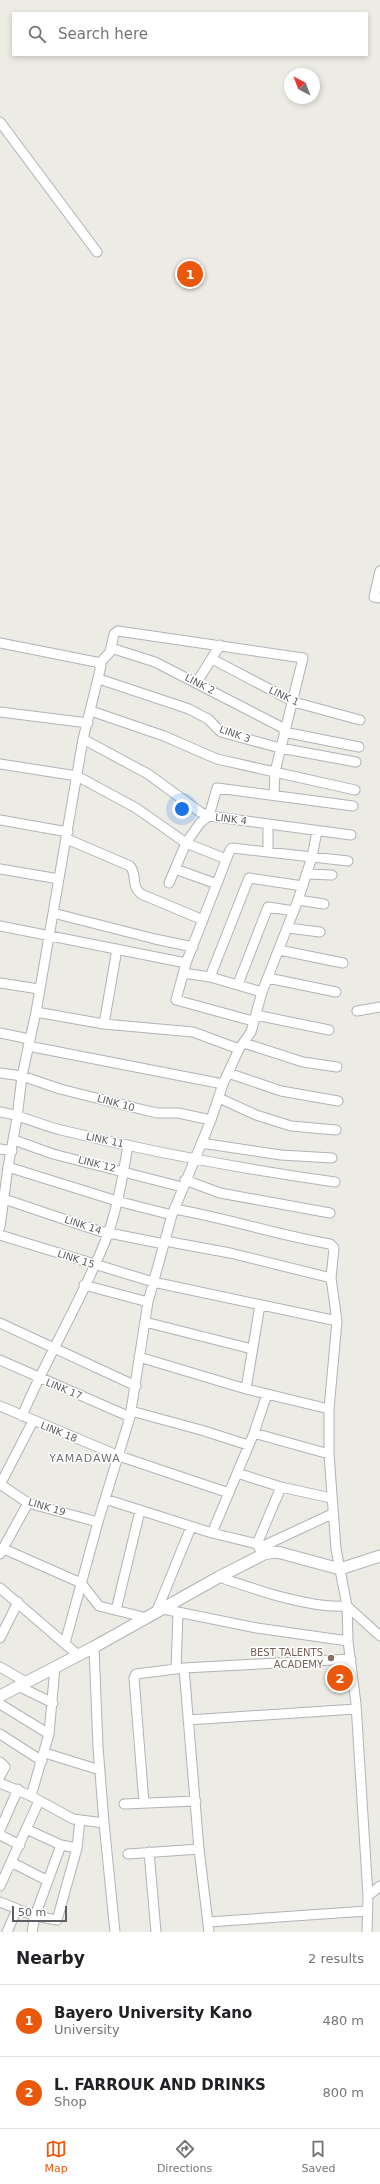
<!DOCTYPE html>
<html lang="en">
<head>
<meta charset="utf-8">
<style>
	:root { --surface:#fff; --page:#f2f2f2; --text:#202124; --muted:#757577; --line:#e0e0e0; --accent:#ea580c }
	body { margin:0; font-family:"DejaVu Sans",sans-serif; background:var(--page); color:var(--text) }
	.compass { position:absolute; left:284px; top:68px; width:36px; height:36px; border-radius:50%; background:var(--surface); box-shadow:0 2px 6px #0003; rotate:318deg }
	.scale { position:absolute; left:12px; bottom:10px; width:55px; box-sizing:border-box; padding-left:4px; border:2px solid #5c5e62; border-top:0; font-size:11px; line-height:14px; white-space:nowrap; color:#5c5e62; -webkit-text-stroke:3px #fff; paint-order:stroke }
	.you { position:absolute; left:182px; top:809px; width:14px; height:14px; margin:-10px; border:3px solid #fff; border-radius:50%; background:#1a73e8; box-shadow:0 0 0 6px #1a73e833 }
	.badge { display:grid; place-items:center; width:26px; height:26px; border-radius:50%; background:var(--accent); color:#fff; font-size:13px; font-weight:700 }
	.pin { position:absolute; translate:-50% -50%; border:2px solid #fff; box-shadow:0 1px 4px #0006 }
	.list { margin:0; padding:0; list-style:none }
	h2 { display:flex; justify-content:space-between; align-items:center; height:52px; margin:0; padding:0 16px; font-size:17px }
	h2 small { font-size:13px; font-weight:400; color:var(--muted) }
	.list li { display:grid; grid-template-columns:26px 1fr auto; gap:12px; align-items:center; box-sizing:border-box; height:72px; padding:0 16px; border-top:1px solid var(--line) }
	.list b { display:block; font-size:15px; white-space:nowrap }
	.list p { margin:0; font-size:13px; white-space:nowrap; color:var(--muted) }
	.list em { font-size:13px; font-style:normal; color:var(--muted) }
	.icon { flex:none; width:22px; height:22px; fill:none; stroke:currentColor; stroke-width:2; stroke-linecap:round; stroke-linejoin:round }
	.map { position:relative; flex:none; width:380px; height:1932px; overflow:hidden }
	.search { position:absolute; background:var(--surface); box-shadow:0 2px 6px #0003; left:12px; right:12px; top:12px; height:44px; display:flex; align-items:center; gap:10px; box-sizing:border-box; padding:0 14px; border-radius:0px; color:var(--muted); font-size:15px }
	.sheet { height:196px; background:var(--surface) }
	nav { display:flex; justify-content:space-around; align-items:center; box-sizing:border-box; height:56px; border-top:1px solid var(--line); background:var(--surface); font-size:11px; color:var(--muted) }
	nav a { display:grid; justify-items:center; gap:2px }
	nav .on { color:var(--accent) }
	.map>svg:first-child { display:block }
</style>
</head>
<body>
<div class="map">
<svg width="380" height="1932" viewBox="0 0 380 1932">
	<rect width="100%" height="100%" fill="#ecebe4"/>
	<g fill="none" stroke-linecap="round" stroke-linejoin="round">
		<defs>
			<path id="minor" d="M0,122L97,252
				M380,571L374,597L380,598
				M0,643L96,662L101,666L83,739L36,1012L22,1076L17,1118L8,1167L0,1227
				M111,648L155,662L285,729
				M212,659L294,702L360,720
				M99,664L110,652L114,634L118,631L303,658L275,772L274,794
				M99,679L189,709L208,719L221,732L280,748L356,762
				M197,682L220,645
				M91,711L164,736L217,759L355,790
				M0,712L88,723
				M284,732L359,747
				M83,739L148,774L200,812L209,816L351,835
				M0,764L77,776L136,808L186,843L226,859
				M0,820L68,832
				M67,839L130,866C138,876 130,884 141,894L203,920
				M268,851V824
				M0,869L59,879
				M175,869L217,884
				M306,874L332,875
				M169,883L186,843L200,823L209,816L217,788L353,806
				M298,900L324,904
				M53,913L155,939L193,947
				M0,926L186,963
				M288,928L320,932
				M279,950L343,963
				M183,973L210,977L262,992
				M210,977L249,878L303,886
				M268,978L336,992
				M0,983L39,989
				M238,984L268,907L294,911
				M357,1011L380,1007
				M36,1012L104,1024L193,1032L239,1049
				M256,1015L329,1030
				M253,1021L176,1000L186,963L230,850L232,848L348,861
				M104,1024L117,949
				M0,1033L29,1039
				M244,1043L303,1062L337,1067
				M28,1046L223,1084
				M0,1073L22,1076L60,1089L140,1109L157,1113H178L211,1120
				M228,1073L281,1091L338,1101
				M219,1098L256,1115L291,1126L336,1130
				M0,1112C21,1115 40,1125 61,1130C151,1152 243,1169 335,1182
				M14,1140L53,1154L182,1187
				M201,1143L281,1155L332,1158
				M0,1149L12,1151
				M8,1167L117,1201L172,1215
				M185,1180L220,1193L330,1213
				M4,1199L99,1231L164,1244
				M174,1209C227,1218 277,1235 330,1244L334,1248L331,1278L337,1321L329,1409V1454L336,1549L347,1606L348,1641L356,1704L368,1896L367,1932
				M0,1235L153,1282L337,1321
				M165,1241L230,1253L331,1278
				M84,1285L148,1302
				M145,1322L252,1349
				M0,1323L136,1386
				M139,1357L246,1389L329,1409
				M0,1360L130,1417
				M246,1389L260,1305
				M0,1406L119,1456L229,1493
				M131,1411L201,1430L248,1445
				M22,1416C48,1354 84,1297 108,1234C118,1205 123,1175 128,1145
				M254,1433L329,1454
				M237,1473L281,1487L331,1498
				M0,1484L28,1503L98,1522
				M0,1485L33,1421
				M105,1499L212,1533L257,1544L264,1554
				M212,1533L254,1433L267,1394
				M257,1544L281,1487
				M259,1548L332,1514
				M4,1549L81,1583L99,1606L147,1618
				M0,1554L28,1503
				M219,1577C254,1589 310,1609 347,1606L380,1636
				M0,1588L78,1655
				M163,1609L257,1628L348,1641
				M116,1610L140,1511
				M156,1613L191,1527
				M0,1638L18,1602
				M65,1643L98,1522L130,1417L148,1302L172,1215L211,1120L223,1084L239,1049L251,1032L262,992L298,900L312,857L317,831
				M0,1667L26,1682
				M184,1668L199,1849L209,1932
				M176,1669L178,1612
				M18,1686L53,1703
				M0,1704L49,1734
				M188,1720L356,1709
				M0,1734L42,1761
				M45,1753L100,1770
				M0,1762L5,1767L0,1776
				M0,1783L31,1796L73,1819L104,1823L98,1747L94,1647
				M31,1796L49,1734L55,1667
				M144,1803L134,1678L136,1674L184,1668L351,1659
				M124,1804L196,1801
				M104,1823L115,1932
				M26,1829L61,1845L77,1848
				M0,1830L18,1789
				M0,1835L20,1845
				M149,1852L156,1932
				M128,1854L199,1849
				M11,1862L48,1881
				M0,1886L39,1801
				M368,1896L380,1886
				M0,1902L35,1916L57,1920L77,1848L80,1820
				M208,1922L367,1911
				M7,1932L17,1909
				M32,1932L35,1916L61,1845"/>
			<path id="tertiary" d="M0,1696L94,1647L219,1577L264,1554L274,1552L281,1553L340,1569L380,1556"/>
		</defs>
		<use href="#minor" stroke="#b1b3b7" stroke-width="11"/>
		<use href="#tertiary" stroke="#b1b3b7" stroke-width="13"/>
		<use href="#minor" stroke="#fff" stroke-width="9"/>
		<use href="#tertiary" stroke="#fff" stroke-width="11"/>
	</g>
	<circle fill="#8d6e63" stroke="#fff" stroke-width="1.5" cx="331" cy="1658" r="4"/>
	<g text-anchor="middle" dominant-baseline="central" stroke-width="3" stroke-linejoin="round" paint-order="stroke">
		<g font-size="10" fill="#5c5e62" stroke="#fff">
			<text transform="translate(200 684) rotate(27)">LINK 2</text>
			<text transform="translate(284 696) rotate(25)">LINK 1</text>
			<text transform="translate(235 734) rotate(19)">LINK 3</text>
			<text transform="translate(231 819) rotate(7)">LINK 4</text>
			<text transform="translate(116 1103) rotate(15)">LINK 10</text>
			<text transform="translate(105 1140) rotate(12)">LINK 11</text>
			<text transform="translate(97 1164) rotate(14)">LINK 12</text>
			<text transform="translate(83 1225) rotate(18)">LINK 14</text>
			<text transform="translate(76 1259) rotate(18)">LINK 15</text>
			<text transform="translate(64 1389) rotate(23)">LINK 17</text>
			<text transform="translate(59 1432) rotate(22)">LINK 18</text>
			<text transform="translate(47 1507) rotate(17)">LINK 19</text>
		</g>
		<g font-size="10" fill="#785e54" stroke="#fff" text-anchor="end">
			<text x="323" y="1652">BEST TALENTS<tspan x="323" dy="12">ACADEMY</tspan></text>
		</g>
		<g font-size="11" letter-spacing="1" fill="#6d7074" stroke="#fff">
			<text x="85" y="1458">YAMADAWA</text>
		</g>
	</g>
</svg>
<svg class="compass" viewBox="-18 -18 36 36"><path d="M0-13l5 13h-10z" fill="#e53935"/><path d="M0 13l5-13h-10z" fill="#757577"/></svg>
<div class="scale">50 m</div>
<div class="you"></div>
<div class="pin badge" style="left:190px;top:274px">1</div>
<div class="pin badge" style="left:340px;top:1678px">2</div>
<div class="search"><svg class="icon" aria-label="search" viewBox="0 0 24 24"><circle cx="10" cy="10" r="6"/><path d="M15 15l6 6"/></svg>Search here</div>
</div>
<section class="sheet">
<h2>Nearby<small>2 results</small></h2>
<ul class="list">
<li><span class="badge">1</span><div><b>Bayero University Kano</b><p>University</p></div><em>480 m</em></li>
<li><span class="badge">2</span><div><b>L. FARROUK AND DRINKS</b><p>Shop</p></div><em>800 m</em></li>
</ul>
</section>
<nav>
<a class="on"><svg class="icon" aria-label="map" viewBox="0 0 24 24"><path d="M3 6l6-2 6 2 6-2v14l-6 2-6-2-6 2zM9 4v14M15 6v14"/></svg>Map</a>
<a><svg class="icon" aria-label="directions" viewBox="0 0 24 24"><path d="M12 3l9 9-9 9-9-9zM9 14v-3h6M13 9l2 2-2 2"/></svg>Directions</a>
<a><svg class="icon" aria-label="saved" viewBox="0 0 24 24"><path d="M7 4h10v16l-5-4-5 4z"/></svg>Saved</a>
</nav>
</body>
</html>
